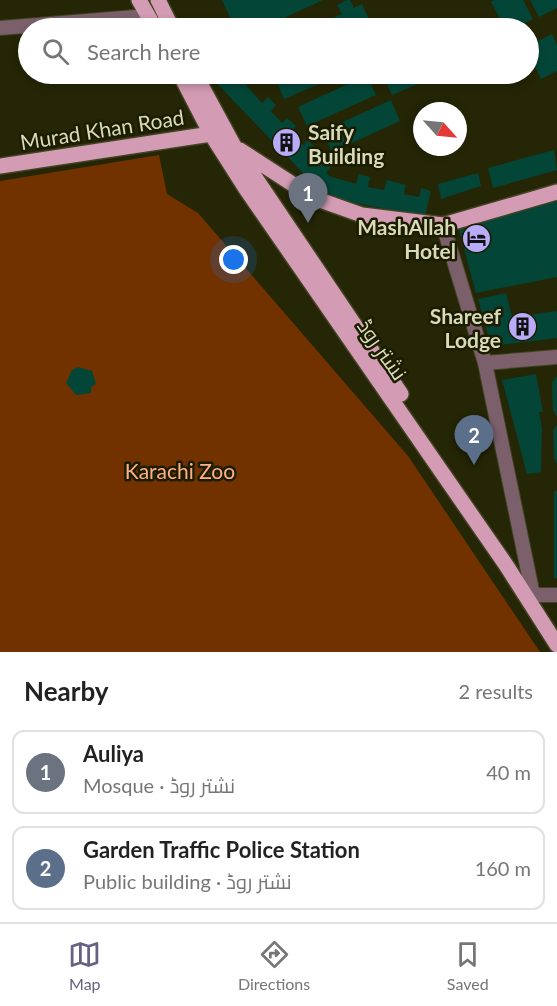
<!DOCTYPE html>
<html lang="en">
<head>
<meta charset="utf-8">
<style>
	:root { --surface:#fff; --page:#f6f6f6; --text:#222; --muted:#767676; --line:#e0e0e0; --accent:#666082 }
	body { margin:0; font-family:Lato,Cairo,sans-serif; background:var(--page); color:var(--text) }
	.compass { position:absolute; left:413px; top:102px; width:54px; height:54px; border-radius:50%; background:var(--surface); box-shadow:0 3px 9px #0003; rotate:117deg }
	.you { position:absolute; left:234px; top:260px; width:21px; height:21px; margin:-15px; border:4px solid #fff; border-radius:50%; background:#1a73e8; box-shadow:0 0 0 9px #1a73e833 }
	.badge { display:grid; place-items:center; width:39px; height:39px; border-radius:50%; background:var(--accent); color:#fff; font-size:20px; font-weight:700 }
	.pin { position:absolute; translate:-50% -50px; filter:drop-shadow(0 2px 3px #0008) }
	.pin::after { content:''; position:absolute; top:32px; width:21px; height:18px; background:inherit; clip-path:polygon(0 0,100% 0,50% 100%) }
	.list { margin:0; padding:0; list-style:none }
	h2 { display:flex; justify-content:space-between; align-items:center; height:78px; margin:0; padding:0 24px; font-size:26px }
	h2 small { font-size:20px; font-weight:400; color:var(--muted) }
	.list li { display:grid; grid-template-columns:39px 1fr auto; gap:18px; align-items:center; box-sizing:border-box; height:84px; margin:0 12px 12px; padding:0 12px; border:2px solid var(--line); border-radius:12px }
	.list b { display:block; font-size:22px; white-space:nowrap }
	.list p { margin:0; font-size:20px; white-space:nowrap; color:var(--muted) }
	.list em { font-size:20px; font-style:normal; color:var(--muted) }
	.icon { flex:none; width:33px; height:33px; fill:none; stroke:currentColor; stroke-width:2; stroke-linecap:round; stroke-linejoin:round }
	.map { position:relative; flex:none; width:557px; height:652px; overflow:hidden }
	.search { position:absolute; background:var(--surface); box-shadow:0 3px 9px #0003; left:18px; right:18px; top:18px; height:66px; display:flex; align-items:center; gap:15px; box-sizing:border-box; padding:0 21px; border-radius:33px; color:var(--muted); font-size:22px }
	.sheet { height:270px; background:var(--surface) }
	nav { display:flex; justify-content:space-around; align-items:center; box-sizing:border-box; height:84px; border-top:2px solid var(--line); background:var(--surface); font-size:16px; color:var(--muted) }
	nav a { display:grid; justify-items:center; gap:3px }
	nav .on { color:var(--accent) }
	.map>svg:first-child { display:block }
</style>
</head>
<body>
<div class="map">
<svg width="557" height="652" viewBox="0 0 557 652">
	<rect width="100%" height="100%" fill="#252605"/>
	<path fill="#723200" d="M159,155L167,194L198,213L408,456L540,652H0V181Z"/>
	<path fill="#034637" d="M222,0H323L262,28H235Z
		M347,0H350L354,8L362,4L371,24L361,28H309L342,14L337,5Z
		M494,0H523L533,19L515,28H505L491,2Z
		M530,0H557V8L539,17Z
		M552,34L557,45V71L541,79L528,53V46Z
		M208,74H246L251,79L246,85L262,103L268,97L276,105L271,111L282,123L287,118L296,126L291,132L303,145L308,140L317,149L311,155L318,163L324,157L332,166L326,172L329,176L356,184L359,174L370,177L368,187L384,190L387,180L406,185L404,194L419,197L421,188L431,191L425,216L354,203L323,192L325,186L321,184L318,189Z
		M304,74H343L284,99L278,85Z
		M382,74H413L418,84L392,95Z
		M367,75L376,95L307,126L298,107Z
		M391,100L400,121L332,152L323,131Z
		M554,150L557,170L493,188L488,168Z
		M478,173L481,186L441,199L438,184Z
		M557,199V277L476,293L459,230Z
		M506,293L512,317L557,311V338L491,346L478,299Z
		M78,367L92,371L96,384L91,387V393L76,395L66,383L72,370Z
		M536,374L543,412H539L542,428L541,472L527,474L502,380Z
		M557,376V416L553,411L552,382Z
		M557,425V464L554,458L553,430Z
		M554,491H557V578H554Z"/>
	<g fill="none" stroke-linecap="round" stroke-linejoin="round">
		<defs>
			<path id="minor" d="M0,28L148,16
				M443,225L485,363L533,595H557
				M485,363L557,357"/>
			<path id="major" d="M139,0L155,28
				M158,0L172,28
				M180,74L211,134L246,189L506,565L557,645
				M195,74L234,146L401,394
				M240,150L314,198L362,215L443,225L557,192
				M0,166L211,134L220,138"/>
		</defs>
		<use href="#minor" stroke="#424322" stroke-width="16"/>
		<use href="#major" stroke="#424322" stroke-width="18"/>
		<use href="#minor" stroke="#7b606c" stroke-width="14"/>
		<use href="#major" stroke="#d39cb4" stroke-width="15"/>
	</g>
	<defs>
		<symbol id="building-disc" viewBox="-11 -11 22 22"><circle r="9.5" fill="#b8abf7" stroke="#1c1c00"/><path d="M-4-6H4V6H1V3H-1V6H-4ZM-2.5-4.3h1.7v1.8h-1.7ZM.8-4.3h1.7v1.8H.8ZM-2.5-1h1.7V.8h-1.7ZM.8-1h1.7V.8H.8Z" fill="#111"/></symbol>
		<symbol id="hotel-disc" viewBox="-11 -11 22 22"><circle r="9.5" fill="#b8abf7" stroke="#1c1c00"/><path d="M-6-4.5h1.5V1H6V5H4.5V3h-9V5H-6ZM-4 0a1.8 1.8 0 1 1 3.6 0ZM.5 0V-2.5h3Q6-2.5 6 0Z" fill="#111"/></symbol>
	</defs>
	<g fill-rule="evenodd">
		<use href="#building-disc" x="270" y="126" width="33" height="33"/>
		<use href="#hotel-disc" x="460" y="222" width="33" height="33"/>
		<use href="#building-disc" x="506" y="310" width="33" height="33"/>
	</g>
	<g text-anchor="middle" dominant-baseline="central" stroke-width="5" stroke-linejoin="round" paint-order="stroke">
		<g font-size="21" fill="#d8dbbb" stroke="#1c1c00">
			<text transform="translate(102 129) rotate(-9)">Murad Khan Road</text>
			<text transform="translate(383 349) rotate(55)">نشتر روڈ</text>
		</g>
		<g font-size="21" font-weight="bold" fill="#d8dbbb" stroke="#1c1c00" text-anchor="end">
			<text x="308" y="131" text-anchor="start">Saify<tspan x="308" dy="24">Building</tspan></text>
			<text x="456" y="226">MashAllah<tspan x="456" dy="24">Hotel</tspan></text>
			<text x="501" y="315">Shareef<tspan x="501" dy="24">Lodge</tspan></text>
		</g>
		<g font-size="21" fill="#ffb184" stroke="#1c1c00">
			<text x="180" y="470">Karachi Zoo</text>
		</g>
	</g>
</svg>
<svg class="compass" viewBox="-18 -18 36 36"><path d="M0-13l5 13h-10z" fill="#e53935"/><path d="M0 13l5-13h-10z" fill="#767676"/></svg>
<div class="you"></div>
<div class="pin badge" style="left:308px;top:223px;background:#6b7280">1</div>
<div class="pin badge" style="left:474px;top:465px;background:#5c6f8a">2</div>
<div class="search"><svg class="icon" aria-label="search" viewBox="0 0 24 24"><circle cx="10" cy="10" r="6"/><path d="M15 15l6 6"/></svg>Search here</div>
</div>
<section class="sheet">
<h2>Nearby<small>2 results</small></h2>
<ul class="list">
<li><span class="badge" style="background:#6b7280">1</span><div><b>Auliya</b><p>Mosque · نشتر روڈ</p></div><em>40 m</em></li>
<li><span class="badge" style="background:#5c6f8a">2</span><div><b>Garden Traffic Police Station</b><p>Public building · نشتر روڈ</p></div><em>160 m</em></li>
</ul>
</section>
<nav>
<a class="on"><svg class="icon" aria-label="map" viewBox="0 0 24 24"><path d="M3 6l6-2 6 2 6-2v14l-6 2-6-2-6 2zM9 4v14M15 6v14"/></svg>Map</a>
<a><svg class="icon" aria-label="directions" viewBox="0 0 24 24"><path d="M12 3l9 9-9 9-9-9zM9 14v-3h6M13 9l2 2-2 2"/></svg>Directions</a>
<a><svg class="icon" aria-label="saved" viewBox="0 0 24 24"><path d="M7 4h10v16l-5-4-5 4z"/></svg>Saved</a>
</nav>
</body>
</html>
